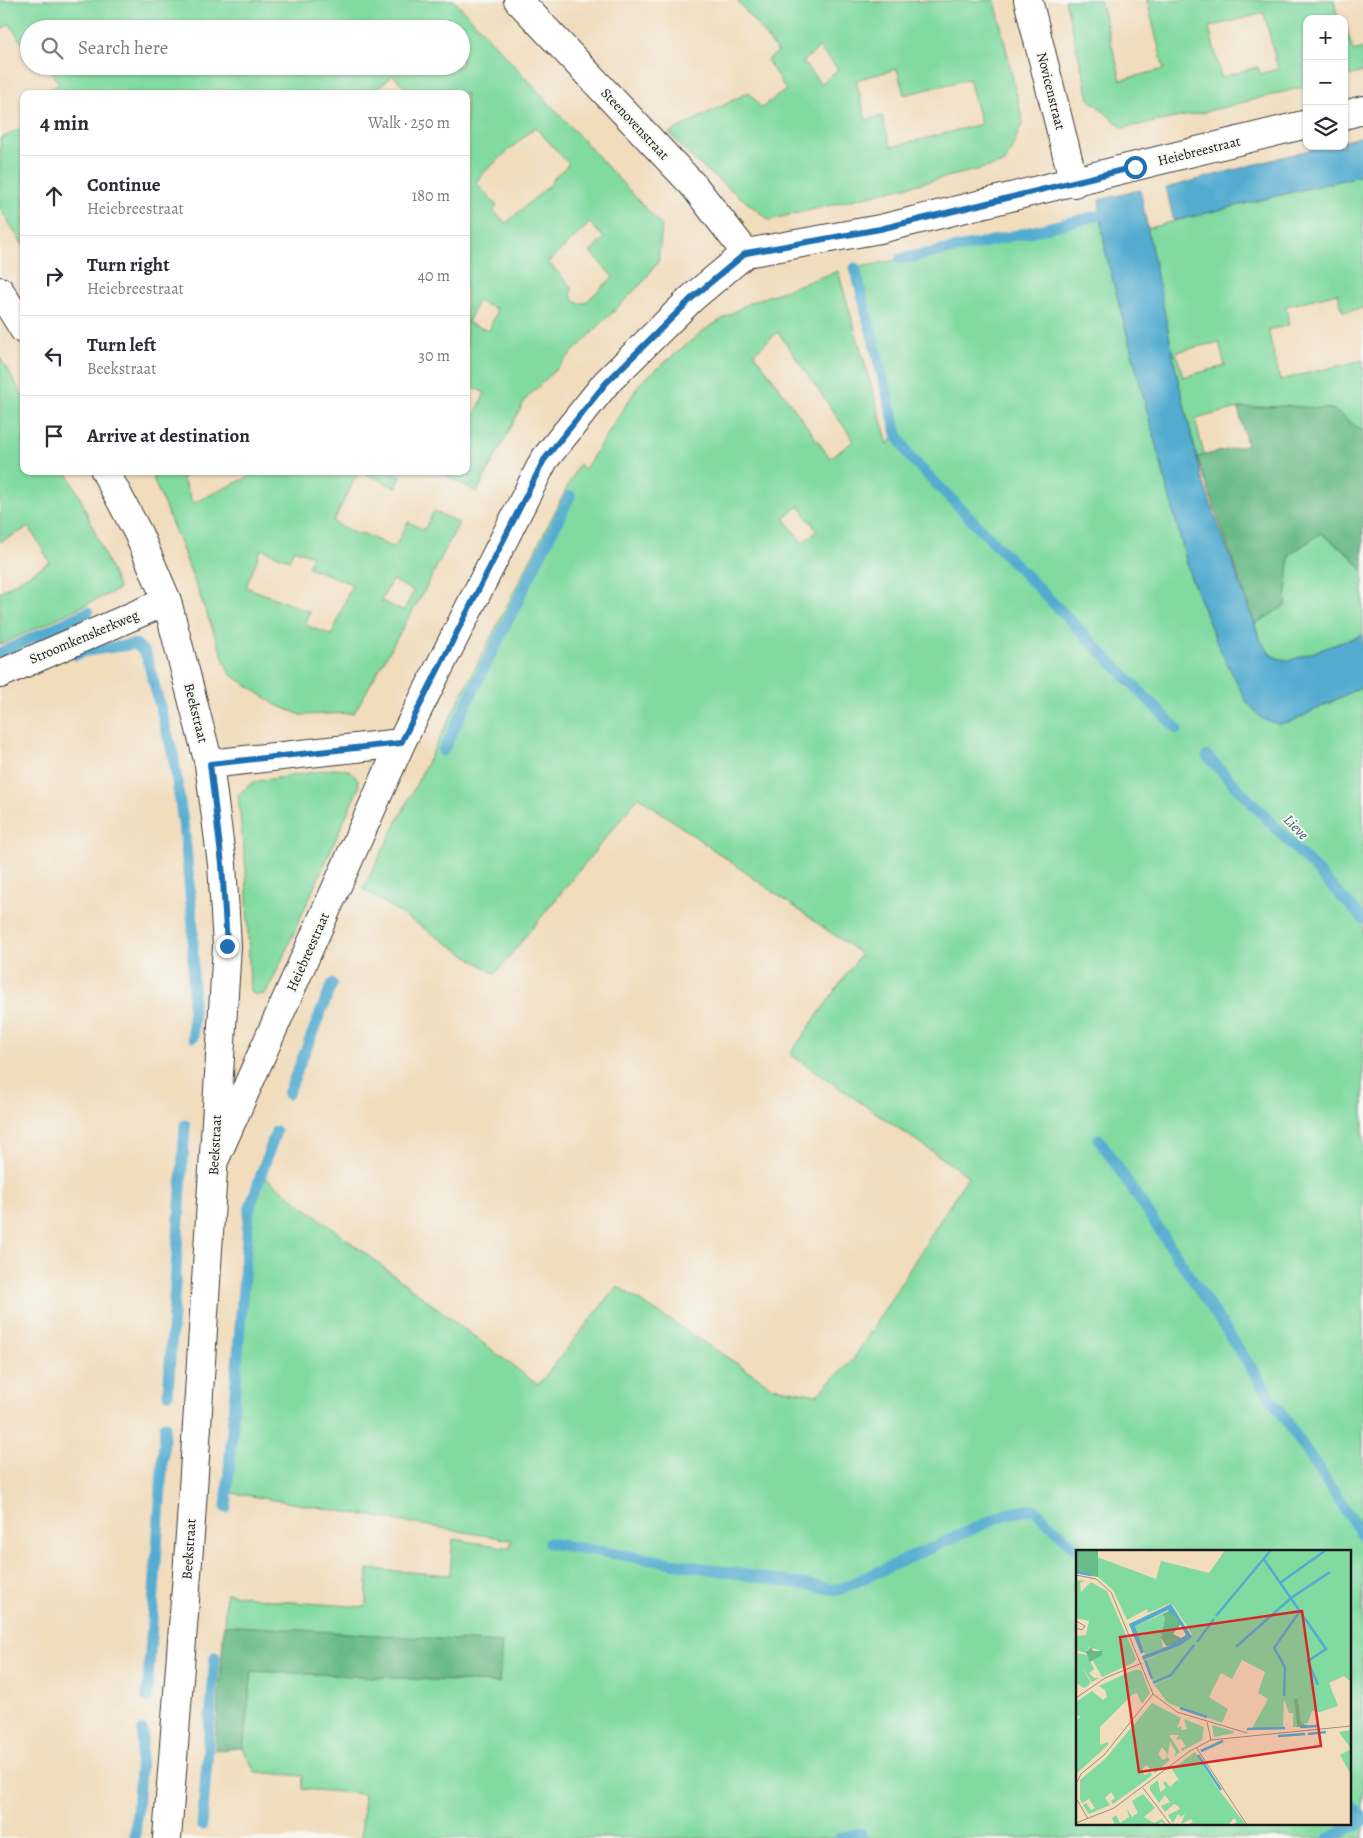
<!DOCTYPE html>
<html lang="en">
<head>
<meta charset="utf-8">
<style>
	:root { --surface:#fff; --page:#f2f2f3; --text:#2b2b33; --muted:#7c7c81; --line:#e1e1e2 }
	body { margin:0; font-family:Alegreya,serif; background:var(--page); color:var(--text) }
	.controls { position:absolute; right:15px; top:15px; display:grid; overflow:hidden; border-radius:10px; box-shadow:0 1px 4px #0004 }
	.controls button { width:45px; height:45px; display:grid; place-items:center; padding:0; border:0; border-bottom:1px solid var(--line); background:var(--surface); color:var(--text); font:25px sans-serif }
	.stop { position:absolute; width:15px; height:15px; margin:-11px; border:4px solid #1f6fb2; border-radius:50%; background:#fff }
	.stop.end { background:#1f6fb2; border-color:#fff; box-shadow:0 1px 5px #0008 }
	.list { margin:0; padding:0; list-style:none }
	h2 { display:flex; justify-content:space-between; align-items:center; height:65px; margin:0; padding:0 20px; font-size:21px }
	h2 small { font-size:16px; font-weight:400; color:var(--muted) }
	.list li { display:grid; grid-template-columns:32px 1fr auto; gap:15px; align-items:center; box-sizing:border-box; height:80px; padding:0 20px; border-top:1px solid var(--line) }
	.list b { display:block; font-size:19px; white-space:nowrap }
	.list p { margin:0; font-size:16px; white-space:nowrap; color:var(--muted) }
	.list em { font-size:16px; font-style:normal; color:var(--muted) }
	.icon { flex:none; width:28px; height:28px; fill:none; stroke:currentColor; stroke-width:2; stroke-linecap:round; stroke-linejoin:round }
	.map { position:relative; flex:none; width:1363px; height:1838px; overflow:hidden }
	.search { position:absolute; background:var(--surface); box-shadow:0 1px 4px #0004; left:20px; top:20px; width:450px; height:55px; display:flex; align-items:center; gap:12px; box-sizing:border-box; padding:0 18px; border-radius:28px; color:var(--muted); font-size:19px }
	.panel { position:absolute; background:var(--surface); box-shadow:0 1px 4px #0004; left:20px; top:90px; width:450px; height:385px; border-radius:10px }
	.map>svg:first-child { display:block }
</style>
</head>
<body>
<div class="map">
<svg width="1363" height="1838" viewBox="0 0 1363 1838">
	<rect width="100%" height="100%" fill="#f6f6f2"/>
	<filter id="ink" filterUnits="userSpaceOnUse"><feTurbulence type="fractalNoise" baseFrequency=".02" numOctaves="2"/><feDisplacementMap in="SourceGraphic" scale="10" xChannelSelector="R" yChannelSelector="G"/><feConvolveMatrix kernelMatrix="1 2 1 2 8 2 1 2 1" color-interpolation-filters="sRGB"/></filter>
	<filter id="wash" filterUnits="userSpaceOnUse"><feTurbulence type="fractalNoise" baseFrequency=".0096" numOctaves="4" result="noise"/><feDisplacementMap in="SourceGraphic" scale="20" xChannelSelector="R" yChannelSelector="G"/><feGaussianBlur stdDeviation="1.12" result="paint"/><feColorMatrix in="noise" values="0 0 0 0 0 0 0 0 0 0 0 0 0 0 0 0 0 1.4 0 .05"/><feComposite in="paint" operator="in"/></filter>
	<g filter="url(#wash)">
		<rect width="100%" height="100%" fill="#f1dcbc"/>
		<path fill="#81daa0" stroke="#4e7b5e" fill-rule="evenodd" d="M0,0H454L662,226L658,262L643,282L525,400L477,492L438,471H466V423L472,413L475,414L485,393L466,383V94H406L408,91L393,75L372,94H42L59,84L49,66H461V29H29L28,53L10,24L0,30ZM535,127L569,164L551,181L552,183L506,223L493,211L497,206L476,182L482,174ZM590,223L604,238L590,252L613,277L585,303H577L571,296L572,288L548,262ZM477,301L497,309L489,331L468,323Z
			M737,0H871L872,2L995,0L1023,123L1005,163L769,220L695,161L669,133L749,92L761,108L786,90L767,60L778,52ZM819,48L838,69L821,84L803,62ZM897,69L904,95L969,79L981,124L891,147L882,116L866,120L856,80Z
			M1065,0H1100L1121,80L1164,69L1147,0H1334L1338,19H1307V86L1201,113L1123,128L1089,99ZM1264,13L1278,69L1260,74L1258,67L1221,77L1209,27Z
			M1347,30L1353,51L1363,48V72L1344,77V31Z
			M24,126V247L0,208V139Z
			M1363,175V308L1343,312L1338,293L1286,306L1289,325L1268,330L1280,380L1363,360V431L1289,406L1238,408L1195,419L1204,455L1197,457L1178,380L1147,229L1174,221ZM1219,342L1225,366L1183,377L1176,352Z
			M1101,215L1105,250L1190,575L1217,643L1293,721L1363,686V1838H361L364,1794L302,1789L303,1776L255,1772L243,1748L252,1671L498,1683L224,1625L226,1593L277,1601L366,1607L368,1569L450,1575L453,1539L510,1548L512,1540L227,1492L249,1210L261,1174L538,1385L617,1286L773,1387L817,1395L854,1358L968,1176L790,1054L861,954L639,797L495,974L363,889L579,464L585,469L640,383L704,330L749,303L838,271L888,444L897,434L855,268L983,243ZM778,332L854,441L830,458L754,353ZM799,506L817,531L802,543L784,518ZM1077,1552H1349V1824H1077Z
			M0,357L24,398V471H66L79,495L119,589L0,645V592L50,562L29,527L0,542Z
			M150,471H183L186,476L182,478L193,503L261,471H359L333,522L360,536L362,533L394,548L408,522L424,530L434,511L459,523L424,591L354,713L301,715L276,705L229,673L178,538ZM261,549L289,560L294,549L312,556L308,567L352,584L332,635L305,625L310,612L246,587ZM392,580L414,591L403,611L381,601Z
			M361,471H393L401,476L396,488Z
			M1321,533L1350,555L1363,571V635L1291,660C1267,660 1262,645 1255,624L1286,605L1289,555Z
			M333,769L349,770L358,779L359,787L270,986L265,994L256,995L250,991L246,870L238,795L253,782Z"/>
		<path fill="#68ba86" stroke="#426b51" d="M1289,406L1332,409L1363,431V571L1350,555L1321,533L1289,555L1286,605L1255,624L1197,457L1247,445L1238,408Z
			M224,1625L502,1643L499,1683L252,1671L243,1748L215,1750Z"/>
		<path fill="#52acd0" stroke="#376476" d="M1363,136V175L1174,221L1166,188L1324,146H1344V141Z
			M1140,190L1178,380L1202,479L1260,639C1270,654 1271,660 1291,660L1363,635V686L1293,721L1278,724L1262,719L1246,701L1217,643L1190,575L1105,250L1099,200Z"/>
		<g fill="none" stroke-linecap="round" stroke-linejoin="round">
			<path stroke="#52acd0" stroke-width="11" d="M900,259L983,243L1101,215
				M855,268L897,434L909,456L1177,729
				M0,653L88,612
				M76,655L86,651L136,644L146,654L173,755L185,836L193,927V1037
				M443,751L570,496
				M1207,756L1363,919
				M288,1094L332,984
				M1099,1139L1363,1536
				M168,1394L185,1125
				M226,1508L249,1210L276,1131
				M549,1543L838,1590L1006,1514L1034,1509L1079,1552
				M147,1698L165,1426
				M1349,1803L1363,1816
				M202,1825L215,1657
				M135,1838L143,1731
				M840,1838L860,1833L862,1838
				M1329,1838L1363,1821"/>
		</g>
	</g>
	<g filter="url(#ink)">
		<g fill="none" stroke-linecap="round" stroke-linejoin="round">
			<defs>
				<path id="minor" d="M518,0L694,186L746,253
					M1028,0L1074,183
					M1344,115L1363,110
					M0,291L24,330
					M105,471L138,533L167,601L209,764L222,864L227,946L191,1521L167,1838
					M0,674L167,601
					M209,764L401,743
					M214,1161L401,743L544,460L606,383L692,298L746,253L880,229L1307,124"/>
			</defs>
			<use href="#minor" stroke="#3c3934" stroke-width="30"/>
			<use href="#minor" stroke="#fff" stroke-width="28"/>
		</g>
	</g>
	<g fill="none" stroke-linecap="round" stroke-linejoin="round" filter="url(#ink)">
		<path stroke="#1f6fb2" stroke-width="6" d="M227,946L222,864L210,764L401,743L544,460L606,383L692,298L746,253L880,229L1135,167"/>
	</g>
	<g text-anchor="middle" dominant-baseline="central" stroke-width="4" stroke-linejoin="round" paint-order="stroke">
		<g font-size="14" fill="#1c1c1c" stroke="#f6f6f2">
			<text transform="translate(1051 91) rotate(76)">Novicenstraat</text>
			<text transform="translate(635 124) rotate(47)">Steenovenstraat</text>
			<text transform="translate(1199 151) rotate(-14)">Heiebreestraat</text>
			<text transform="translate(84 637) rotate(-23)">Stroomkenskerkweg</text>
			<text transform="translate(196 713) rotate(76)">Beekstraat</text>
			<text transform="translate(308 952) rotate(-66)">Heiebreestraat</text>
			<text transform="translate(215 1145) rotate(-87)">Beekstraat</text>
			<text transform="translate(189 1549) rotate(-86)">Beekstraat</text>
		</g>
		<g font-size="15" font-style="italic" fill="#345d6d" stroke="#f6f6f2">
			<text transform="translate(1296 827) rotate(46)">Lieve</text>
		</g>
	</g>
	<g transform="translate(1076 1550)">
		<rect width="275" height="275" fill="#f1dcbc"/>
		<path d="M149,0H275V132L268,126L253,133L262,156L244,162L236,161L232,173L225,174L222,149H219L221,177H217V163H213L208,150L207,179L175,180L192,149L182,143L189,122L166,110L156,129L145,123L133,147L152,159L146,173L92,153L78,135L94,127L77,133L69,110L103,96L116,84L97,55L93,54L72,63L71,59L51,70L37,40L22,27L21,7L80,29L85,11L133,23ZM0,30L9,31L4,33L5,42L15,32L31,41L57,101L60,109L57,113L26,127L17,111L25,101L13,97L10,103L0,100V81V86L10,85L13,71L0,68ZM86,64L89,68L85,88L87,97H91L69,105L59,76ZM0,103L11,105L18,119L13,123L18,128H23L16,132L6,117L15,133L8,138L0,133ZM58,120H65L74,143L66,154L61,143L57,144L24,177V195L31,192L33,194L0,224V170L5,167L0,165V152L16,141L27,150L31,147L29,140L23,136ZM76,153L105,168L101,178L105,176V180L111,179L108,169L128,177L126,190L106,201L105,199L110,196L105,189L100,190L103,185H93L104,202L98,207L100,202L94,192L92,205L86,197L82,204L87,210L91,208L89,204L94,210L79,223L70,215L65,221L69,225L74,222L76,225L70,230L37,254L35,251L39,248L35,242L29,248L34,255L13,264L7,255L10,253L15,260L19,258L13,249L6,253L4,249V230L29,209ZM136,175L157,181L158,183L138,187ZM275,180V225L264,205L275,199L263,182ZM119,202L142,239L170,275H156L161,272L158,268L152,275H112L117,272L115,269L105,274L109,264L105,267L102,264L97,273L92,265L104,259L102,256L98,254L89,262L85,256L94,252L89,245L83,253L74,240V236L82,230L84,242L90,238L87,233L89,231L94,237L101,230L104,232L96,219ZM67,244L79,258L68,267L78,273L86,269L91,275L85,272L81,275H39L36,268L40,265L44,273L53,267L51,259L56,267L62,263L56,251Z" fill="#81daa0"/>
		<path d="M0,0H22V27L0,23ZM95,60L105,74L97,84L107,89L91,97L85,88L89,68L86,64ZM15,97L17,101H26V105L14,112L10,102ZM218,149H222L225,173L233,176L221,177Z" fill="#68ba86"/>
		<path d="M95,54L116,87L103,96L67,110L66,106L93,96L110,85L100,67L92,60L59,76L68,102L65,104L53,74Z" fill="#52acd0"/>
		<path fill="none" stroke="#52acd0" stroke-width="2.5" d="M187,8L250,99L232,111L242,135M0,22L15,25M204,33L250,0M140,66L195,0M121,92L138,69M160,97L215,48L254,22M69,110L76,129M77,133L95,125L118,95M208,146L209,117L198,98L224,61M104,158L131,167M224,177L241,176M171,179L209,178M232,184L250,182M202,186L229,184M125,201L147,191M122,205L145,240"/>
		<path fill="none" stroke="#9c8f7c" stroke-width="1" d="M0,25L20,29L35,42L77,144L101,162L171,183M0,71L9,76L6,80L0,78M0,148L29,128L66,113M131,172L135,190M120,197L171,275M0,234L5,224L28,205L77,144M67,238L95,275M0,248L12,269M0,273L38,258L114,201L135,190L275,176"/>
		<path fill="#d62828" fill-opacity="0.15" stroke="#d62828" stroke-width="2.5" d="M226,61L245,196L63,222L44,87Z"/>
		<rect width="275" height="275" fill="none" stroke="#1c1c1c" stroke-width="2.5"/>
	</g>
</svg>
<div class="controls">
<button>+</button>
<button>−</button>
<button><svg class="icon" aria-label="layers" viewBox="0 0 24 24"><path d="M12 4l9 5-9 5-9-5zM3 14l9 5 9-5"/></svg></button>
</div>
<div class="stop" style="left:1135px;top:167px"></div>
<div class="stop end" style="left:227px;top:946px"></div>
<div class="search"><svg class="icon" aria-label="search" viewBox="0 0 24 24"><circle cx="10" cy="10" r="6"/><path d="M15 15l6 6"/></svg>Search here</div>
<section class="panel">
<h2>4 min<small>Walk · 250 m</small></h2>
<ul class="list">
<li><svg class="icon" aria-label="ahead" viewBox="0 0 24 24"><path d="M12 20V5M6 11l6-6 6 6"/></svg><div><b>Continue</b><p>Heiebreestraat</p></div><em>180 m</em></li>
<li><svg class="icon" aria-label="right" viewBox="0 0 24 24"><path d="M7 20v-9h11M14 6l5 5-5 5"/></svg><div><b>Turn right</b><p>Heiebreestraat</p></div><em>40 m</em></li>
<li><svg class="icon" aria-label="left" viewBox="0 0 24 24"><path d="M17 20v-9H6M10 6l-5 5 5 5"/></svg><div><b>Turn left</b><p>Beekstraat</p></div><em>30 m</em></li>
<li><svg class="icon" aria-label="arrive" viewBox="0 0 24 24"><path d="M6 21V4h12l-3 4 3 4H6"/></svg><div><b>Arrive at destination</b></div></li>
</ul>
</section>
</div>
</body>
</html>
